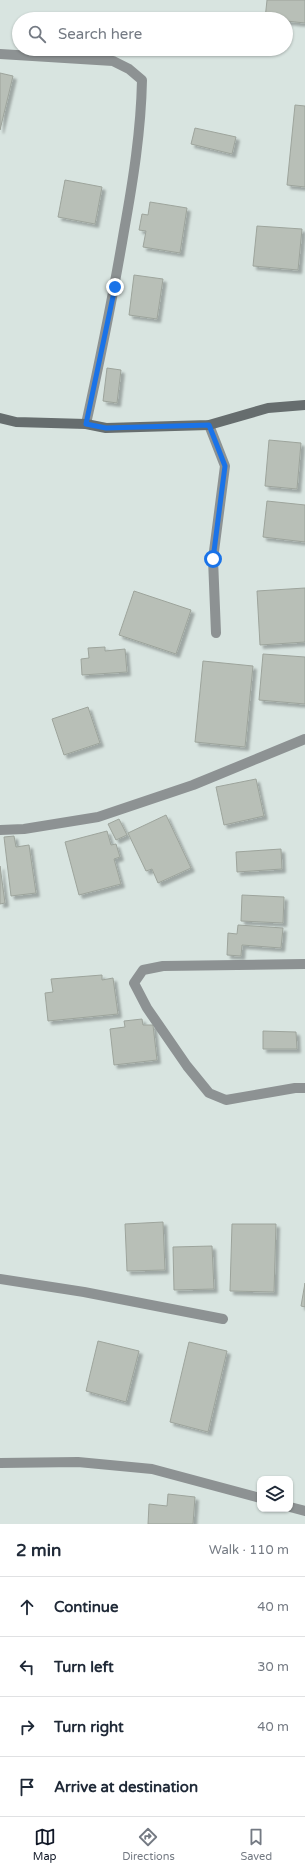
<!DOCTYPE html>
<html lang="en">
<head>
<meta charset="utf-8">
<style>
	:root { --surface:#fff; --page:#f6f6f7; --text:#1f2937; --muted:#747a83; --line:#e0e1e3; --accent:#111827 }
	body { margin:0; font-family:"Varela Round",sans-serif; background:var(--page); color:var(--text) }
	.controls { position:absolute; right:12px; bottom:12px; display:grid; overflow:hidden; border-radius:8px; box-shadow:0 1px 3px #0004 }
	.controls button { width:36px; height:36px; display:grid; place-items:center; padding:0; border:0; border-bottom:1px solid var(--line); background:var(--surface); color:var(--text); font:20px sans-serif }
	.stop { position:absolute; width:12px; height:12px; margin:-9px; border:3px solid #1a73e8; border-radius:50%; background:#fff }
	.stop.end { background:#1a73e8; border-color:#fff; box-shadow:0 1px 4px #0008 }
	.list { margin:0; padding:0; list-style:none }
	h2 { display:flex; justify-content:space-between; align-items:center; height:52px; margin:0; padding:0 16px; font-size:17px }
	h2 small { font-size:13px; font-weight:400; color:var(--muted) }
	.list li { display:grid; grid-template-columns:26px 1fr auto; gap:12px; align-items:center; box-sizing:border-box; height:60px; padding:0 16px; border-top:1px solid var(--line) }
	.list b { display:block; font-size:15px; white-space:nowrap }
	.list em { font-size:13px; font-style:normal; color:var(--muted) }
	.icon { flex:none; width:22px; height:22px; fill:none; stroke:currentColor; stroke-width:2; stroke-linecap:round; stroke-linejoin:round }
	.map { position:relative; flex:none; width:305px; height:1524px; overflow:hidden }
	.search { position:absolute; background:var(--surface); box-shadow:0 1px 3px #0004; left:12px; right:12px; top:12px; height:44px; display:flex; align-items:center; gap:10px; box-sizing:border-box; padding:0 14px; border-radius:22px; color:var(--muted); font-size:15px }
	.sheet { height:292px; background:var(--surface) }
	nav { display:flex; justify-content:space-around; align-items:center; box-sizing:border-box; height:56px; border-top:1px solid var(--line); background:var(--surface); font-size:11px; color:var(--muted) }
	nav a { display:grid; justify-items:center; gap:2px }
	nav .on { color:var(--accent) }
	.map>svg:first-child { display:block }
</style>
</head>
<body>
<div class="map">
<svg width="305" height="1524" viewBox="0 0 305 1524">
	<defs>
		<filter id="shadow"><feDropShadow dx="3.5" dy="3.5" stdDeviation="1" flood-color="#0004"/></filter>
	</defs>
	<rect width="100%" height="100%" fill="#d8e4e0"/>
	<path fill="#b8bfb7" stroke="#9da49c" filter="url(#shadow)" d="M267,0H305V23L286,21V19H265Z
		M0,73L13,76L0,130Z
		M295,105L305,106V187L287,185Z
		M195,128L236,137L232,154L191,144Z
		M65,180L102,187L95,224L58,217Z
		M150,202L187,208L180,253L143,247L146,231L139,230L142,214L148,215Z
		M257,226L302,229L298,270L253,266Z
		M134,275L163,279L157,319L129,315Z
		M107,368L121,370L117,403L103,401Z
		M269,440L301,443L297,489L265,486Z
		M267,501L305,505V542L263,537Z
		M305,588V642L260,645L257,591Z
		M134,591L191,610L176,654L119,635Z
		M105,647V651L125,649L127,672L82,675L81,659L89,658L88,648Z
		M263,654L305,657V704L259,700Z
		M203,661L253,666L245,747L195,742Z
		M88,707L100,743L64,755L52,719Z
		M256,779L264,816L224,825L216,787Z
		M166,815L191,868L158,883L152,869L146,871L128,833Z
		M119,819L127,835L116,840L108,824Z
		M107,831L111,845L116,844L120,857L114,859L121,884L79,895L65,842Z
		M14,836L16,847L29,845L36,893L11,896L4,837Z
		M281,849L282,869L237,872L236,852Z
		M0,866L5,903L0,904Z
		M242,895L284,897L283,923L241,921Z
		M238,925L283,928L281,948L242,945L241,956L227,955L228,933L237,934Z
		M102,975V980L113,978L118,1014L48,1021L45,993L53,992L51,979Z
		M142,1019L143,1025H153L157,1060L114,1065L110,1029L125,1027L124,1021Z
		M263,1031L296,1032L297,1049H263Z
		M163,1222L165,1270L127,1271L125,1224Z
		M232,1224H276L274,1292L230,1291Z
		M212,1246L214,1289L174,1290L173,1247Z
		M305,1283V1307L301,1306Z
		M98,1341L139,1351L126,1402L86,1391Z
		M189,1342L227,1351L208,1432L170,1422Z
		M168,1494L195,1497L193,1524H148L149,1504L167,1506Z"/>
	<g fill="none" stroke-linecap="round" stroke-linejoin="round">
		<path stroke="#8d9293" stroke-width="10" d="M0,54L113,61L129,69L142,80C141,131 133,181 124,231C113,296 100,360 86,424
			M209,425L225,466L213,559L216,633
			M0,830L24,829L98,817L193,785L305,739
			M305,964L163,966L143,970L134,983L147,1008L187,1066L209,1093L226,1100L295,1088H305
			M0,1279L84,1292L223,1319
			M0,1463L78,1462L152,1469L260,1498
			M290,1507L305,1511"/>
		<path stroke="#666d6e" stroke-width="10" d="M0,418L16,422L86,424L106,428L209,425L268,408L305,405"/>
	</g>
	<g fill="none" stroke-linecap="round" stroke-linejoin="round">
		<path stroke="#1a73e8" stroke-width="5" d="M115,287L86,424L106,428L209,425L225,466L213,559"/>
	</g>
</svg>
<div class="controls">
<button><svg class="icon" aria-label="layers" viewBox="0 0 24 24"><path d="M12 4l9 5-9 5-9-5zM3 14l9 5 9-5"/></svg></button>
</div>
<div class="stop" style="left:213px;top:559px"></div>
<div class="stop end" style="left:115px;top:287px"></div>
<div class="search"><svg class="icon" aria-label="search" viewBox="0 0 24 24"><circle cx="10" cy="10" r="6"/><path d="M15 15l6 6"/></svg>Search here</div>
</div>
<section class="sheet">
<h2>2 min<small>Walk · 110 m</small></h2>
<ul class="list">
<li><svg class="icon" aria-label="ahead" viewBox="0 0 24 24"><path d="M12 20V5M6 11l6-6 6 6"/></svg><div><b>Continue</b></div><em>40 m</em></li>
<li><svg class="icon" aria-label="left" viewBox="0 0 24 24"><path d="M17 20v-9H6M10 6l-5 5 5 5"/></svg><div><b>Turn left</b></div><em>30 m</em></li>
<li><svg class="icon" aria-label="right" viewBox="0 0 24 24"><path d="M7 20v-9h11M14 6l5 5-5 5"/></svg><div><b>Turn right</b></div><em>40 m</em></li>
<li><svg class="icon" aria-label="arrive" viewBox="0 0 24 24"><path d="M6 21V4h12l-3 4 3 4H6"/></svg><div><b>Arrive at destination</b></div></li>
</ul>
</section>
<nav>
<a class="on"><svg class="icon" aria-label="map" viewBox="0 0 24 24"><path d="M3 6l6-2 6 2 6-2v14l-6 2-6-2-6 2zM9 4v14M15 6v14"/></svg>Map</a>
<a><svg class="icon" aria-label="directions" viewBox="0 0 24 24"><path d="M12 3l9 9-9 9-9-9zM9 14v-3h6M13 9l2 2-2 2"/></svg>Directions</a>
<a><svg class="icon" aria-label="saved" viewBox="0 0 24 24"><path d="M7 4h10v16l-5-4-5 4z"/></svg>Saved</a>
</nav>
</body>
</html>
